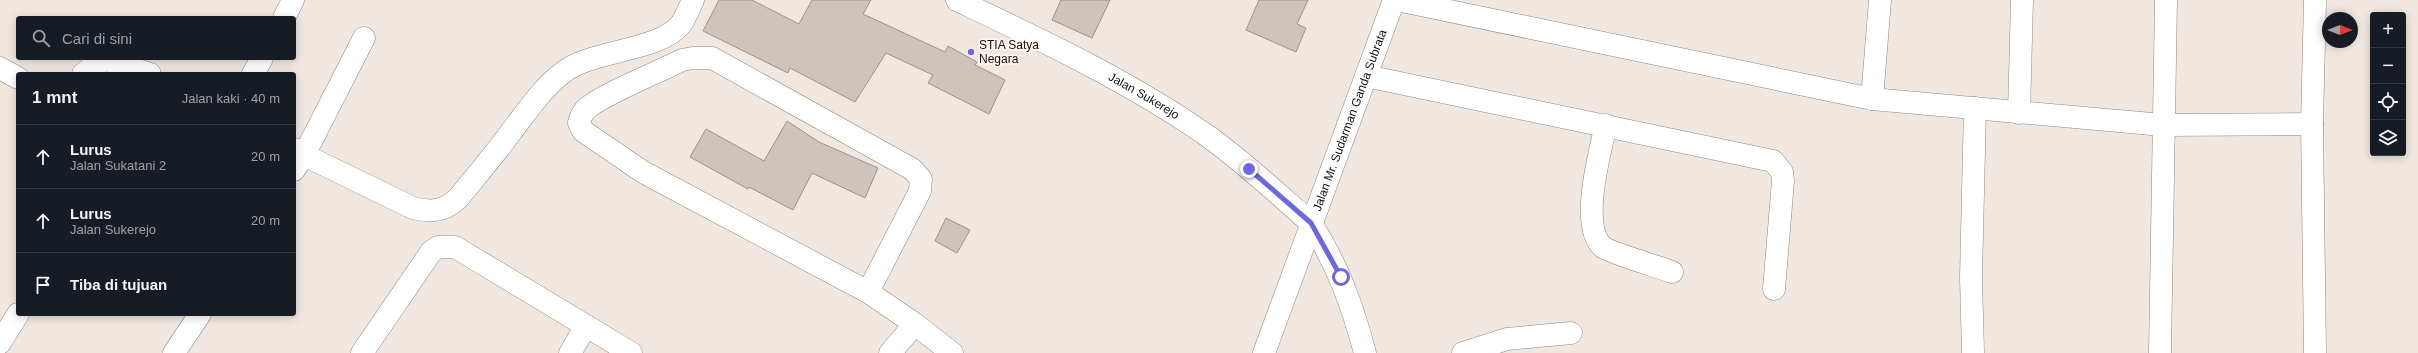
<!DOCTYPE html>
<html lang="id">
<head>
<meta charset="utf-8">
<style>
	:root { --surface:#171b24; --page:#20242c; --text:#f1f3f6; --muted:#9ea1a6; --line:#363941 }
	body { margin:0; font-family:Helvetica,sans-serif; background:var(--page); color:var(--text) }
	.controls { position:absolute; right:12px; top:12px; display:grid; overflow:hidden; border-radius:4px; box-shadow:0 2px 10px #0003 }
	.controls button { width:36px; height:36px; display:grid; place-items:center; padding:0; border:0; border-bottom:1px solid var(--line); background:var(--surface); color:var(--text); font:20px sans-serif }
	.compass { position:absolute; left:2322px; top:12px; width:36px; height:36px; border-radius:50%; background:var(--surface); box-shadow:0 2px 10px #0003; rotate:90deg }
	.stop { position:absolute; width:12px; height:12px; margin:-9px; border:3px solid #6d68e2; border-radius:50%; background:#fff }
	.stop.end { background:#6d68e2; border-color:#fff; box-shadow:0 1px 4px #0008 }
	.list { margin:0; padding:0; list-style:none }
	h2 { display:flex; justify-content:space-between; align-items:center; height:52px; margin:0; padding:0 16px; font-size:17px }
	h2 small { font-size:13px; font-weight:400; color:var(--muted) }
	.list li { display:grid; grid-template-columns:26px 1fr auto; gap:12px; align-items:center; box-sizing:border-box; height:64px; padding:0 16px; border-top:1px solid var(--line) }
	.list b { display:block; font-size:15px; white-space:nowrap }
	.list p { margin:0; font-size:13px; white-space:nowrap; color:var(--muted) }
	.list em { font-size:13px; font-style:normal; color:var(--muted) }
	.icon { flex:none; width:22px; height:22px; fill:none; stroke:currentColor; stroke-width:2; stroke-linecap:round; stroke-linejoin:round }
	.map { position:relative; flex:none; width:2418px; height:353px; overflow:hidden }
	.search { position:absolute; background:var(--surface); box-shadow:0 2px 10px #0003; left:16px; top:16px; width:280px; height:44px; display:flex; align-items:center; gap:10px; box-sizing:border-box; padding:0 14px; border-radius:4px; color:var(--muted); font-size:15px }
	.panel { position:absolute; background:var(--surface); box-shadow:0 2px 10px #0003; left:16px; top:72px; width:280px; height:244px; border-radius:4px }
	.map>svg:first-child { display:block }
</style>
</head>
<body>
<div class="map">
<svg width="2418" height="353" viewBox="0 0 2418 353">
	<rect width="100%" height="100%" fill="#f0e7e1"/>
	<path fill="#cdc4be" stroke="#9b938d" d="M719,0H752L799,24L812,0H871L863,14L945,52L948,46L977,62L975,65L1005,80L989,114L928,83L933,75L886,53L855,102L790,68L788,73L703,31Z
		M1061,0H1110L1092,38L1052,20Z
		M1259,0H1308L1297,24L1306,28L1296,52L1246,30Z
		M787,121L819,142L878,168L865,198L812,173L793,210L749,187L748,189L690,157L706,129L764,161Z
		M946,218L970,230L957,253L935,241Z"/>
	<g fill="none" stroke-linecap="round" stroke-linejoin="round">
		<defs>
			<g id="street">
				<path id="s1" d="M957,0C1043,41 1131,82 1209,137C1245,163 1278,194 1311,223"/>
				<path d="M1397,0L1872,99L2163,125L2312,124"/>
				<path d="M284,18L293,0"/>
				<path d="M0,68L18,78"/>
				<path d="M83,74L97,63L107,60L150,74"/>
				<path d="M253,74L262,58"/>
				<path d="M1366,76L1773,161L1782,172L1783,181L1774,289"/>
				<path d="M1872,99L1880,0"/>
				<path d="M2019,113L2022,0"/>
				<path d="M1606,125C1600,152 1579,227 1603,247C1611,253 1659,267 1672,272"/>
				<path d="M294,149L304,155L364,38"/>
				<path d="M294,170L304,155L413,208C432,213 447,211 460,196C477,175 495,154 511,132C528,110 545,84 568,69C598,50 661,50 681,24C686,17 689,8 693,0"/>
				<path d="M868,292L920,191L921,179L912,169L712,58H693L682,60C659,72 602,94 585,110C582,114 580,118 579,123L583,131L643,172L868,292L915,324L952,353"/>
				<path d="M0,343L18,314"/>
				<path d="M174,353L200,314"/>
				<path d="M362,353L431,252L438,247H455L631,353"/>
				<path d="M570,353L586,326"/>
				<path d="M890,353L915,324"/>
				<path d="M1463,353L1507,339L1571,333"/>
				<path d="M1973,353L1971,277L1975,108"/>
				<path d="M2160,353L2166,0"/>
				<path d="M2315,353L2312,124L2315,0"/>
			</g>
			<g id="secondary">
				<path d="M1311,223C1338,266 1352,304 1365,353"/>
				<path id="s2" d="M1264,353L1394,0"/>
			</g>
		</defs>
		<use href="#street" stroke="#8f8781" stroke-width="23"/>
		<use href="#secondary" stroke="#8f8781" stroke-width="23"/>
		<use href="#street" stroke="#fff" stroke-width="22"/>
		<use href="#secondary" stroke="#fff" stroke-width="22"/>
	</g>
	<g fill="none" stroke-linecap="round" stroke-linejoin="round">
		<path stroke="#6d68e2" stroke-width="5" d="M1249,169L1311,223L1341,277"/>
	</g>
	<circle fill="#6d68e2" stroke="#fdf4ee" stroke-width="1.5" cx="971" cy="52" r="4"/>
	<g text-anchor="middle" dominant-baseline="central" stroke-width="3.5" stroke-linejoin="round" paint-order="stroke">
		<g font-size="12" fill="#13100e" stroke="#fdf4ee" text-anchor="start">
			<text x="979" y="45">STIA Satya<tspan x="979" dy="14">Negara</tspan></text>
		</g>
		<g font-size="12" fill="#13100e" stroke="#fdf4ee">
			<text stroke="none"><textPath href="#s1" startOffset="210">Jalan Sukerejo</textPath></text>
			<text stroke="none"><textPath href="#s2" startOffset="248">Jalan Mr. Sudarman Ganda Subrata</textPath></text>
		</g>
	</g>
</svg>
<div class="controls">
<button>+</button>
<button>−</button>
<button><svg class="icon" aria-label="locate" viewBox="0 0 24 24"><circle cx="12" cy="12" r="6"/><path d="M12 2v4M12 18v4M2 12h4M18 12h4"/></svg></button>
<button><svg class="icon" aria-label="layers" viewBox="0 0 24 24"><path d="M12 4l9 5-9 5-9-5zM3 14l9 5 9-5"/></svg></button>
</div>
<svg class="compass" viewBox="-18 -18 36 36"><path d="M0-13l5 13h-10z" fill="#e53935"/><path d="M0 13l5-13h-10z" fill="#9ea1a6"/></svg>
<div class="stop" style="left:1341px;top:277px"></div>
<div class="stop end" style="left:1249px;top:169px"></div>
<div class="search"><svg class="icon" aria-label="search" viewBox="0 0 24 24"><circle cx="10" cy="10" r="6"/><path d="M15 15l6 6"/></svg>Cari di sini</div>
<section class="panel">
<h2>1 mnt<small>Jalan kaki · 40 m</small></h2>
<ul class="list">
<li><svg class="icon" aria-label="ahead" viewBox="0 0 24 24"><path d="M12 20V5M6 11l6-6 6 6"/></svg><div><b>Lurus</b><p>Jalan Sukatani 2</p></div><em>20 m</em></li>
<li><svg class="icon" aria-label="ahead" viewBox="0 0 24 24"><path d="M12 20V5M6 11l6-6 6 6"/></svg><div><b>Lurus</b><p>Jalan Sukerejo</p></div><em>20 m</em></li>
<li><svg class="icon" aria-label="arrive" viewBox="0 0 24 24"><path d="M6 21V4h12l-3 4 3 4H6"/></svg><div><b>Tiba di tujuan</b></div></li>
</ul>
</section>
</div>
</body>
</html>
